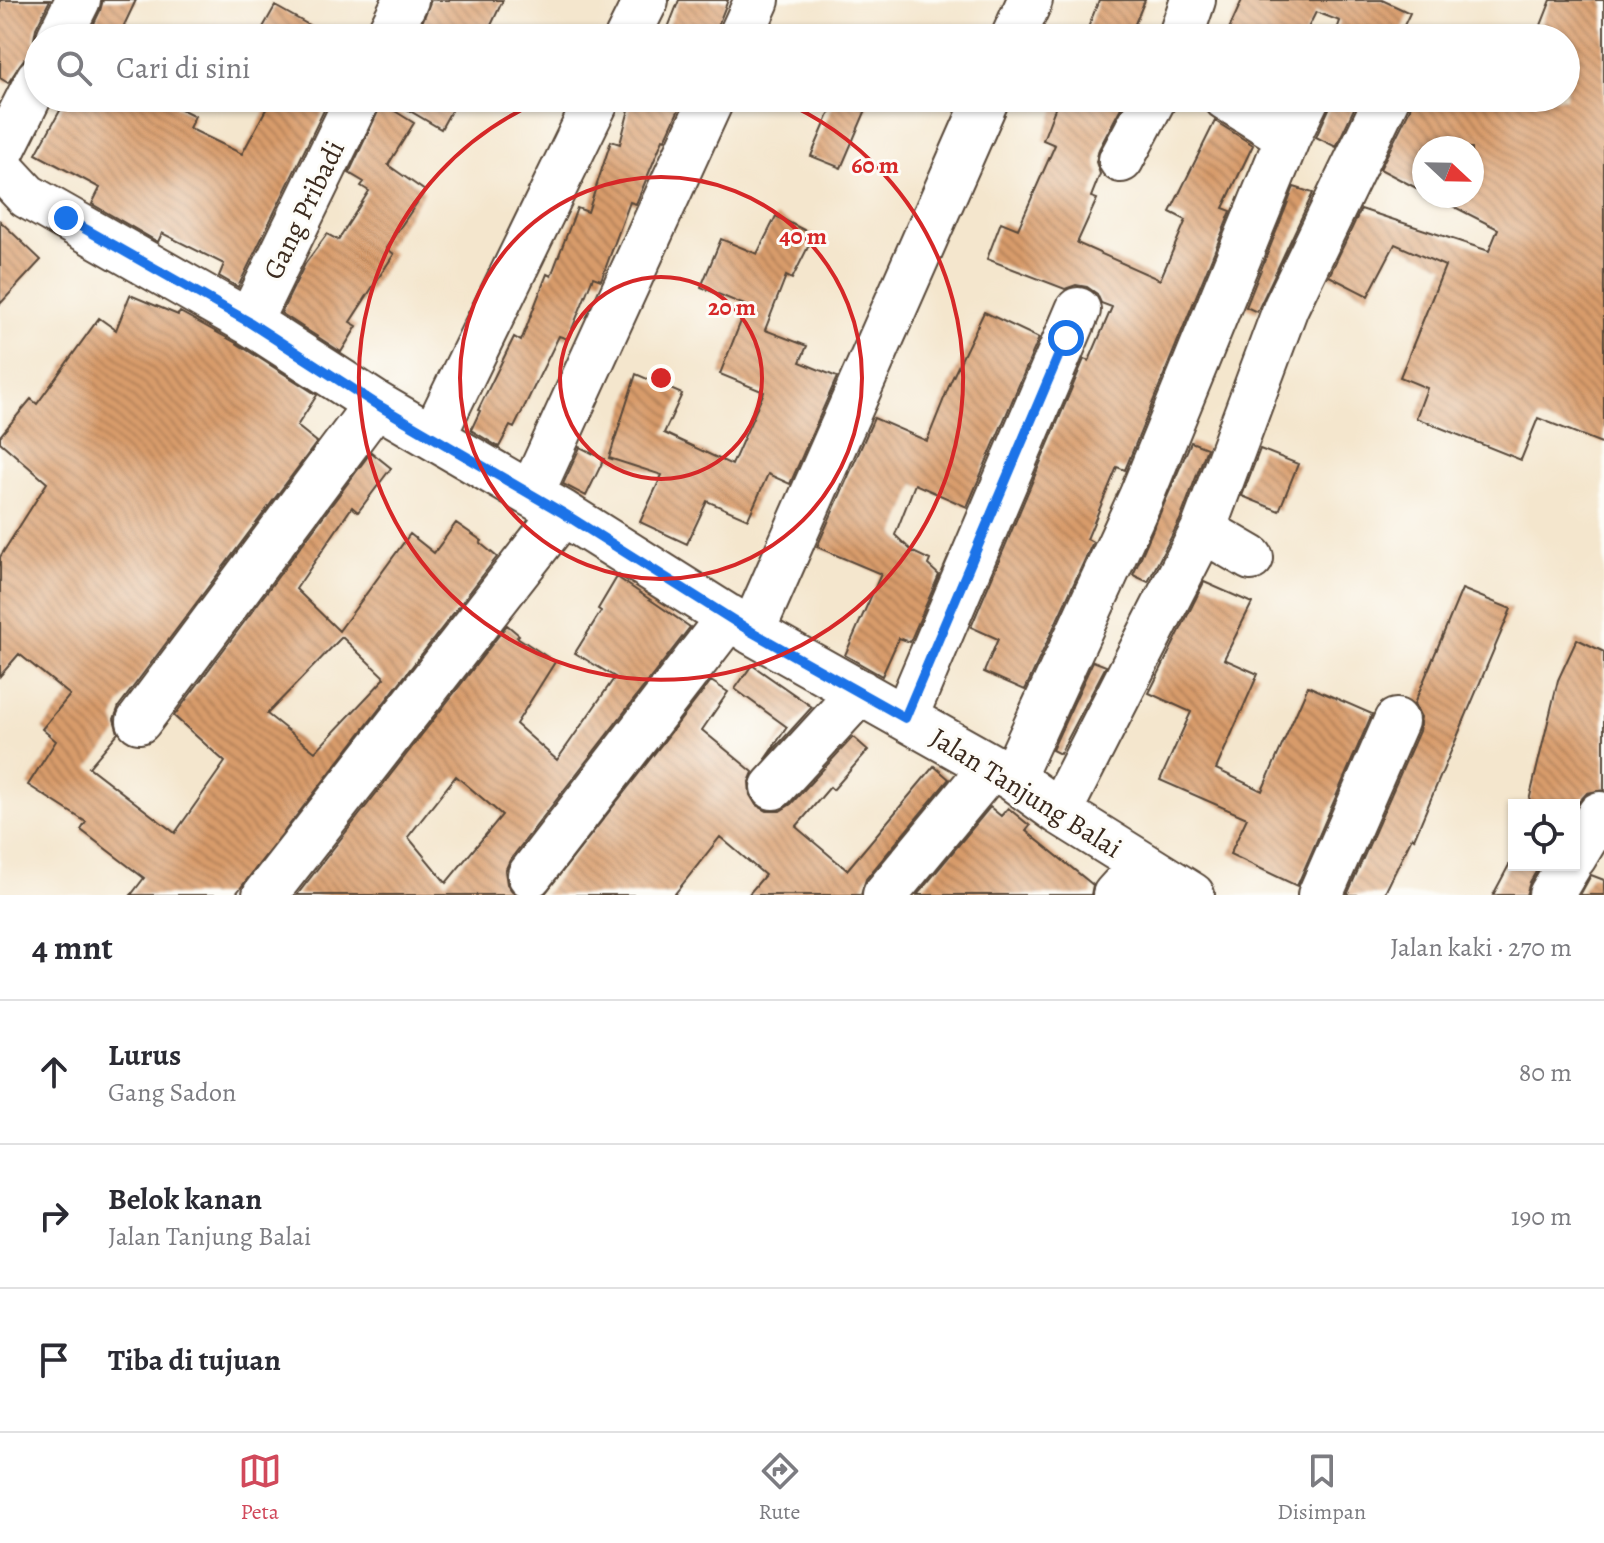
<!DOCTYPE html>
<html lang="id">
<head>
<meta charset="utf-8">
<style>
	:root { --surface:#fff; --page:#f7f7f7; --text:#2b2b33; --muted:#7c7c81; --line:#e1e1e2; --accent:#d1495b }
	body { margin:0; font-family:Alegreya,serif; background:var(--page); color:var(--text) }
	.controls { position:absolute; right:24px; bottom:24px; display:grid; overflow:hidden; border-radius:0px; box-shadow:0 2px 6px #0004 }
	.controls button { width:72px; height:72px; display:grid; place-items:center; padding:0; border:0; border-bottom:2px solid var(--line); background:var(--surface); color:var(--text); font:40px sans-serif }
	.compass { position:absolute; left:1412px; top:136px; width:72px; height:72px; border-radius:50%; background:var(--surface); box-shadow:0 2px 6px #0004; rotate:112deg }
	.stop { position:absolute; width:24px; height:24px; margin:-18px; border:6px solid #1a73e8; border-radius:50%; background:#fff }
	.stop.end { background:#1a73e8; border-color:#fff; box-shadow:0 2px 8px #0008 }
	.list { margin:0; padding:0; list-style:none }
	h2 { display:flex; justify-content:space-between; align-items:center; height:104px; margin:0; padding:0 32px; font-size:34px }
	h2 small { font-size:26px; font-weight:400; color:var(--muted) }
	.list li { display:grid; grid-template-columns:52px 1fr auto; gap:24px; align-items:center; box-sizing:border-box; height:144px; padding:0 32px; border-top:2px solid var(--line) }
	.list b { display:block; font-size:30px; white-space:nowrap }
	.list p { margin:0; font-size:26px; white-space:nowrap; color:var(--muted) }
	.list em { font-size:26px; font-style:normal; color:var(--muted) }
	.icon { flex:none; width:44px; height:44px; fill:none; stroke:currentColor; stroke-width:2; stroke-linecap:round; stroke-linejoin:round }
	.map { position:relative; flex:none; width:1604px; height:895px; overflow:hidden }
	.search { position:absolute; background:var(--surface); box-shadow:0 2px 6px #0004; left:24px; right:24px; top:24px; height:88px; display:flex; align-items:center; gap:20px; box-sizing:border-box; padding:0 28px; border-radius:44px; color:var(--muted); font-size:30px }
	.sheet { height:536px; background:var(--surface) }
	nav { display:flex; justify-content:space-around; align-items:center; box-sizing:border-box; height:112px; border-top:2px solid var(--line); background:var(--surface); font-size:22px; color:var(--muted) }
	nav a { display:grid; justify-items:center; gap:4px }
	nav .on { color:var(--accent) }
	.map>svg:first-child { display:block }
</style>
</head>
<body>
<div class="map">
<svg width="1604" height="895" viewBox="0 0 1604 895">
	<defs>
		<pattern id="building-back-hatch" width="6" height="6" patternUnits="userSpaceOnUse" patternTransform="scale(2)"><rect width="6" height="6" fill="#d89b6b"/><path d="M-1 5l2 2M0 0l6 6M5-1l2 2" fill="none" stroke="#b07f57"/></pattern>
	</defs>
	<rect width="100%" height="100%" fill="#fdfcf7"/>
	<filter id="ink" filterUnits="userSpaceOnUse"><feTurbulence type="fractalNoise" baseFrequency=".0125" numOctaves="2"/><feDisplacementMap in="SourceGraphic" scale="16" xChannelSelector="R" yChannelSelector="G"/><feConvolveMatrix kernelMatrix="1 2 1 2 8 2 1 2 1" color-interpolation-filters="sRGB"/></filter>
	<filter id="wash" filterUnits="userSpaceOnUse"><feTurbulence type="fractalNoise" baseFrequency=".006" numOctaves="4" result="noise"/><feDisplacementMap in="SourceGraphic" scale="32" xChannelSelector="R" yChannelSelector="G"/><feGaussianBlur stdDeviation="1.8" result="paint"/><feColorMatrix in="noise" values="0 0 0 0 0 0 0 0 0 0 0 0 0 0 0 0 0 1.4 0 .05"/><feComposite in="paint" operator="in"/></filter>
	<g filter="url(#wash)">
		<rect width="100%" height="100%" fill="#f4e6cd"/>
		<g id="blocks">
			<path fill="url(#building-back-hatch)" fill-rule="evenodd" d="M0,0H50L36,28L34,39L38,54L24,59L8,83L0,78Z
				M103,0H136L118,38H87L100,11Z
				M431,0H503L485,38H428L432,27L422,23Z
				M679,0H728L713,38H664Z
				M1099,0H1145L1129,38H1084Z
				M1242,0H1382L1410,13L1398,38H1334L1340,21L1316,12L1303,38H1225Z
				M1551,0H1604V444L1538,418L1521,460L1416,418L1427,388L1400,377L1445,266L1395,244L1368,296L1329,276L1361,209L1489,251L1498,229L1433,196H1472V148H1424V192L1380,169L1410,109L1412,98H1566V38H1536Z
				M275,6L332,38H257Z
				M67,98H179L175,106L195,116L189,128L242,154L272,98H330L238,287L219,276L224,264L162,233L158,242L92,204L100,188L36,154Z
				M388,98H458L441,129Z
				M632,98H684L665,140L663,139L636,204L630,202L601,280L593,277L568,339L559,336L514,428L510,426L499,447L471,430L480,411L478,410L514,337L521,341L547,274L551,276L577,208L588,212L611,141L620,144Z
				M836,98H871L841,168L811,156Z
				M1059,98H1126L1099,149L1096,162L1100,174L1091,197L1097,199L1077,243L1160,280L1186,220L1170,212L1215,121L1253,145L1223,208L1231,211L1125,470L1117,467L1087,539L1093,542L1025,690L984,672L998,639L971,627L1084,359L1089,361L1112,307L1101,303L1097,294L1087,287L1076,285L1065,289L987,259L1001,222L1018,229L1055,145L1043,140Z
				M1332,98H1359L1336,147L1316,137L1329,109Z
				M382,103L414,123L388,165L425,191L386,248L394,254L350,322L357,326L341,352L281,313L305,264L327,234L338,240L369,191L361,186L364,182L349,173Z
				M1294,187L1313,193L1257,312L1246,307Z
				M776,216L814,235L792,279L786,276L765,330L807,346L800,362L837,377L790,484L768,474L748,519L707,501L687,544L640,522L662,475L609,458L636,374L682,394L664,433L732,465L764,392L720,374L747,306L701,287L721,239L757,254Z
				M0,221L41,260L0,304Z
				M130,295L178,315L180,312L236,343L317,395L297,426L317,442L119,706L114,719L118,733L89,767L175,833L225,762L174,716L371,452L391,468L358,512L352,507L296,589L339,631L410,534L434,553L456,523L482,541L480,543L497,557L235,895H131L144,878L81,830L86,822L28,785L56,741L42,729L70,695L19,654L0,676V557L47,483L0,442V436L31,399L37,404L99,318L116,330ZM342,637L385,678L315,752L267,714Z
				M984,312L1039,338L967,507L915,484L895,535L913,552L930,560L928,565L939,575L910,642L899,638L882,676L845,655L881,574L817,547L874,418L927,441L951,381Z
				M1191,442L1207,448L1180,520L1148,582L1133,575Z
				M580,447L604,459L586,496L563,484Z
				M1260,449L1298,464L1279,511L1242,496Z
				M617,577L690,627L510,860L505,871L507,884L515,895H297L507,625L519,635L517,637L555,662L516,724L557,760L615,677L575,653L601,611L598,609ZM456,776L502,815L446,883L408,837Z
				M1204,582L1252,603L1224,659L1258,674L1216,769L1262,791L1308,686L1372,714L1297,886L1230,854L1247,818L1160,780L1191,712L1149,693Z
				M1462,589L1511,609L1414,839L1412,837L1384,895H1347L1419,731L1421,717L1414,704Z
				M1577,639L1604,652V790L1587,793L1576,805H1528L1558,680Z
				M1093,661L1106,666L1060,754L1052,750Z
				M752,665L812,707L765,759L787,727L735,689Z
				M711,681L728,692L702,730L753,772L749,782L750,795L756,805L767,811H780L791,804L853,737L868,750L833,790L830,787L796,827L847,870L934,766L949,779L866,879L861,895H748L765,875L720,837L674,895H544Z
				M990,807L1001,816L1008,808L1030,826L1026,831L1093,885L1091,895H917Z
				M1509,865H1540L1530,882L1526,895H1493Z
				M1591,875L1604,880V895H1580Z"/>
		</g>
	</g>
	<g filter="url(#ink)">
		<use href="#blocks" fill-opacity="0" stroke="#574638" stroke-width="2"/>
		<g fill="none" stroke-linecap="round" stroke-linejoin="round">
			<defs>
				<path id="minor" d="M59,38L78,0
					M387,38L406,0
					M627,38L646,0
					M740,38L757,0
					M1013,38L1030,0
					M1180,38L1193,0
					M1226,98L1288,137
					M0,155L38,79
					M1121,160L1154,98
					M0,167L27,196L249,322L376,404L563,513L752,632L1012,778L1059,812L1192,895
					M249,322L358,98
					M433,437L598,98
					M531,494L712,98
					M1203,530L1251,558
					M752,632L987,98
					M905,718L1078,310
					M139,721L376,404
					M1012,778L1141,497L1288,137L1307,98
					M773,787L860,692
					M1059,812L1203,530L1286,307L1387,98
					M1574,857L1600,814
					M530,875L729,617
					M265,895L563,513
					M885,895L991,767
					M1115,895L1142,865
					M1320,895L1396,721
					M1551,895L1569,865"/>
			</defs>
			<use href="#minor" stroke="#574638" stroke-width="48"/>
			<use href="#minor" stroke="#fff" stroke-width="44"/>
		</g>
	</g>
	<g fill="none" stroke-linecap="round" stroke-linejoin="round" filter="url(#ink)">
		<path stroke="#1a73e8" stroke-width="10" d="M66,218L249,322L376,404L563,513L752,632L905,718L1066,338"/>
	</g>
	<g fill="none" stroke="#d62828" stroke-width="4">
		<circle cx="661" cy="378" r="101"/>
		<circle cx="661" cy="378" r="201"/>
		<path d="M777 99A302 302 0 1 1 545 99"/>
	</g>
	<g text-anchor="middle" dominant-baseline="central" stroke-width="6" stroke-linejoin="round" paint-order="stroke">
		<g font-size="28" fill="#3b2a1e" stroke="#fdfcf7">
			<text transform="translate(304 210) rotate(-64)">Gang Pribadi</text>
			<text transform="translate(1026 793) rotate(32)">Jalan Tanjung Balai</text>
		</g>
	</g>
	<circle cx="661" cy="378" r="12" fill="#d62828" stroke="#fdfcf7" stroke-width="4"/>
	<g font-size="24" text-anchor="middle" font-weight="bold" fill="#d62828" stroke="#fdfcf7" stroke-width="6" stroke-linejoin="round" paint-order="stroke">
		<text x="875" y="173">60 m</text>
		<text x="803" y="244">40 m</text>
		<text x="732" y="315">20 m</text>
	</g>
</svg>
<div class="controls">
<button><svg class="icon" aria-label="locate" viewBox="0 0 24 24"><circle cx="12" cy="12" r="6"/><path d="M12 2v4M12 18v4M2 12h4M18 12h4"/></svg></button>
</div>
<svg class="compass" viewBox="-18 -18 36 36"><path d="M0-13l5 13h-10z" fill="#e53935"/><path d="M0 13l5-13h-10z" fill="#7c7c81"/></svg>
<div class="stop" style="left:1066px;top:338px"></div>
<div class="stop end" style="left:66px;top:218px"></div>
<div class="search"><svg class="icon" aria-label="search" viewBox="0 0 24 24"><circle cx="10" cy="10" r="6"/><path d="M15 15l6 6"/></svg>Cari di sini</div>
</div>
<section class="sheet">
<h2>4 mnt<small>Jalan kaki · 270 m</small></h2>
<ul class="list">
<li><svg class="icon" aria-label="ahead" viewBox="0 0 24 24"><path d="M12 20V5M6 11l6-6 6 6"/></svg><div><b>Lurus</b><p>Gang Sadon</p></div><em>80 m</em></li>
<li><svg class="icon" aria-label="right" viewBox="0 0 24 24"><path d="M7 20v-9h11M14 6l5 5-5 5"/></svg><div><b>Belok kanan</b><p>Jalan Tanjung Balai</p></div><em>190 m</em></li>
<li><svg class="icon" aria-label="arrive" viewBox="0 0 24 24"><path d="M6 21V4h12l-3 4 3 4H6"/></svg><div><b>Tiba di tujuan</b></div></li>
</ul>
</section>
<nav>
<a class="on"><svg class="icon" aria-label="map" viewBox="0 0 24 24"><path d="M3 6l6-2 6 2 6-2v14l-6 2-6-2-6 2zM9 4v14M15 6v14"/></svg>Peta</a>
<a><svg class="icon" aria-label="directions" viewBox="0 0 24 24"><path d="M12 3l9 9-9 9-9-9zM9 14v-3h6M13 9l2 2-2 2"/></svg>Rute</a>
<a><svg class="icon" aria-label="saved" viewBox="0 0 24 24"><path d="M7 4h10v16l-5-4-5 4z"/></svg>Disimpan</a>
</nav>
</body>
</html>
